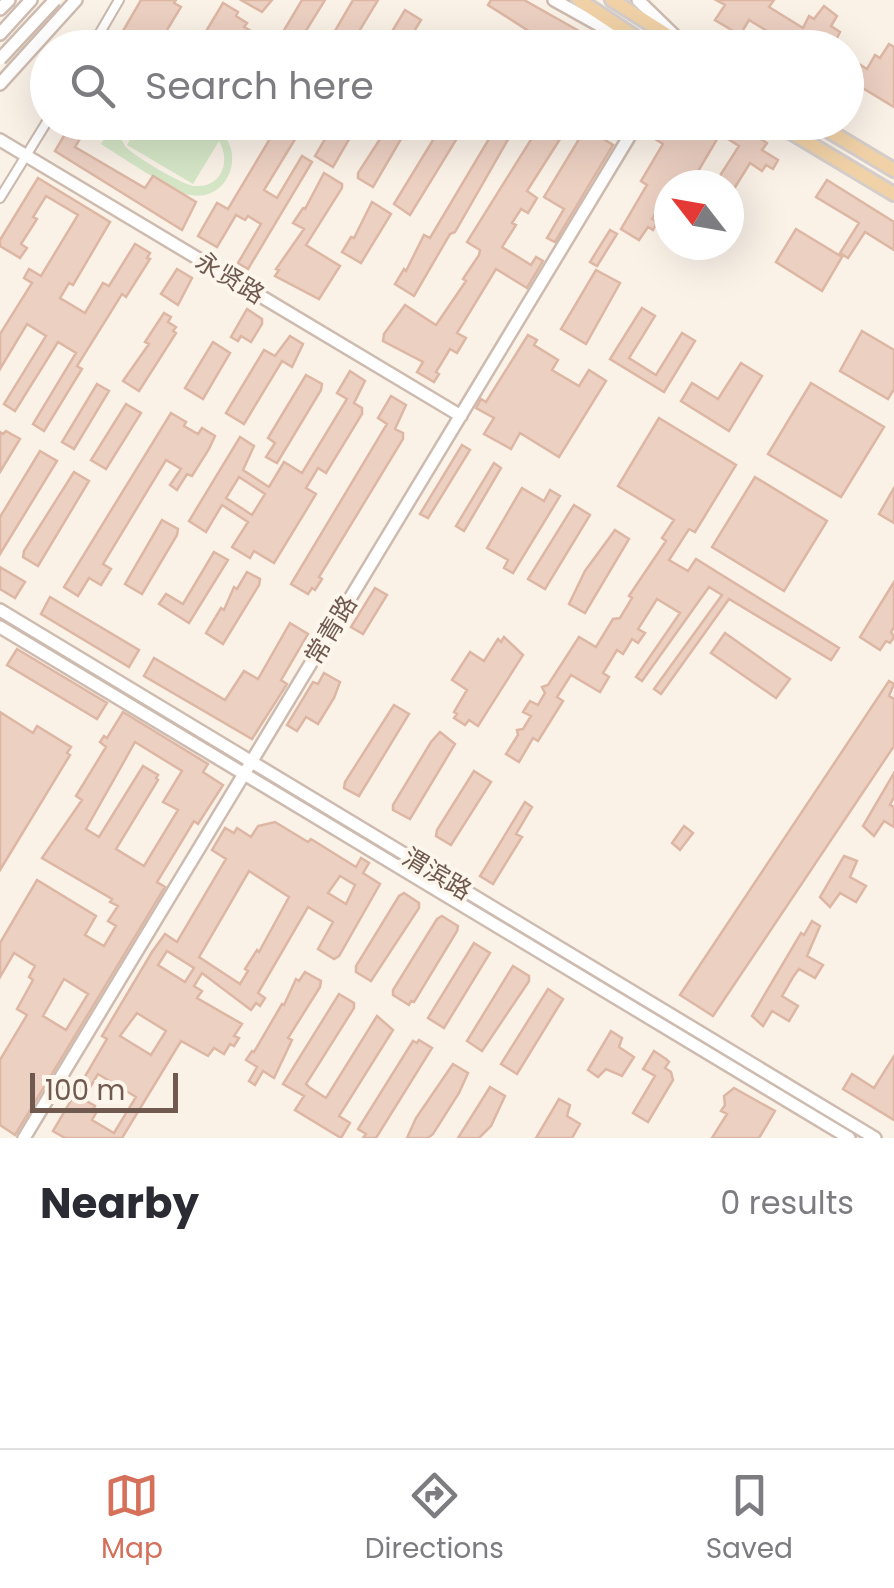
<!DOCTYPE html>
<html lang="en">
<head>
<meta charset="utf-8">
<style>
	:root { --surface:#fff; --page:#f2f2f3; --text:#2b2b33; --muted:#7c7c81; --line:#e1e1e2; --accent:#d5705a }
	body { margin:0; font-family:Poppins,"Noto Sans SC",sans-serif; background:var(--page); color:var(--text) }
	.compass { position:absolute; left:654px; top:170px; width:90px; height:90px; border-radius:50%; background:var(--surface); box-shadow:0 10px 40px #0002; rotate:301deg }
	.scale { position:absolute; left:30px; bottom:25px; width:148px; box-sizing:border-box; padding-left:10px; border:5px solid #70594e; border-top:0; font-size:28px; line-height:35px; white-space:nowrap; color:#70594e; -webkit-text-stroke:8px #fdf6ed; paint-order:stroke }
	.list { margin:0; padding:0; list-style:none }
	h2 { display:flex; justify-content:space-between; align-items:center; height:130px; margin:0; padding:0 40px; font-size:42px }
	h2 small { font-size:32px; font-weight:400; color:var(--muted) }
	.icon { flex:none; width:55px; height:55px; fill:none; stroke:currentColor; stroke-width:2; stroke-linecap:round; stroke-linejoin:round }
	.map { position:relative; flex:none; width:894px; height:1138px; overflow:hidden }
	.search { position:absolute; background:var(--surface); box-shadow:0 10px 40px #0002; left:30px; right:30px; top:30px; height:110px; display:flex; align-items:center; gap:25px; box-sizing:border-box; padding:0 35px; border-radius:55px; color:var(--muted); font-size:38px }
	.sheet { height:310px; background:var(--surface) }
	nav { display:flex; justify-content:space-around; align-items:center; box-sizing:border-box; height:140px; border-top:2px solid var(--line); background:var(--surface); font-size:28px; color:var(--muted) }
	nav a { display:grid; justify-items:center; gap:5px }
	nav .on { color:var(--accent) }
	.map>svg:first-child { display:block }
</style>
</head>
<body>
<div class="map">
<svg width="894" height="1138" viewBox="0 0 894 1138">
	<rect width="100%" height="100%" fill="#faf1e7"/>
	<path fill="#d5e6c7" d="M113,123H121C120,130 120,139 125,146C132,155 184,186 195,186C222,188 231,161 219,141L193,184L127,145L140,123H187L217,140L191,123C252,122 240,204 190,195C175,193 117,154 101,144L106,136L113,139Z"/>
	<path fill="#ecd0c2" stroke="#ddb7a4" stroke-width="2.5" fill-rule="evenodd" d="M141,0H176L174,3L181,7L156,48H113Z
		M241,0H272L262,12Z
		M302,0H325L304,34L300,37L292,32L283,48H196L223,3L238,12L236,16L247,23L244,27L253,32L250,37L263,45L271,32L280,37Z
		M353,0H378L349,48H325Z
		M491,0H524L609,48H532L538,37L488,5Z
		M716,0H774L769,7L803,28L809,16L814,19L824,6L837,16L831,26L840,32L832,48H795L749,20L740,35L715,20L725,5Z
		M405,10L421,20L407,43L403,48H382Z
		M889,44L894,47V107L846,78V56L867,69L875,55L880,58Z
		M72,122H90L75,147L145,188L153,176L196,202L182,230L55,151Z
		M280,122H297L303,126L264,190L277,198L302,156L312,162L248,269L238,263L261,224L248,216L245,220L236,215L217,247L198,236L217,203L228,209Z
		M335,122H359L333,167L315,156Z
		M391,122H411L373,187L358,178V173Z
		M444,122H464V127L410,215L394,204Z
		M499,122H518L455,232L450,234L414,296L395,284L404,269L406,271L424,235L430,238Z
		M542,122H576L613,145L555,242L547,238L564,209L544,197L581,136L567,128L527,191L537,198L528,213L521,209L512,223L516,225L502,247L531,265L536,257L543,261L527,288L496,269L457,333L466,338L457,353L450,349L436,372L439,374L434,382L417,372L423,362L383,341L384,334L405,305L436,325L466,281L463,279L479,255L480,250L467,242Z
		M650,122H733L767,143L762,150L778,160L773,169L766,165L762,171L750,163L729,197V185H714L739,146L720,134L690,185H669V191L652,219L657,222L653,230L648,227L639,240L621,229L647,185L641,181L663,144L644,132Z
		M324,173L342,184V188L306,245L340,266L319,299L275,276L279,270L276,269L304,229L293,223L303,208L305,209Z
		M38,178L110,222L73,285L69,283L60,298L85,313L103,283L109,286L135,244L150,253L147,258L150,259L126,297L122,294L77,366L82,369L44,431L33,424L76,353L58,342L15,411L4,404L46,336L27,324L0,369V334L32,283L24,278L29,269L41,276L78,215L46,196L33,217L37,219L21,244L27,248L20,258L0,246V240Z
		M827,180L894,222V250L865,232L848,258L840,253L859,223L816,197Z
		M372,202L391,214L361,263L342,252L351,237L354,238Z
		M796,229L842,257L822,291L776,262Z
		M610,230L617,234L597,266L590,262Z
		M177,269L192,278L178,305L161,294Z
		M596,270L620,283L586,344L561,329Z
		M642,308L655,316L629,358L656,375L682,333L695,341L664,392L610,359Z
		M247,309L262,319V324L251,342L241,336L238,341L231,337Z
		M164,313L171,317L168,322L176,327L173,331L176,333L139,391L123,381L149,344L145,342Z
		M862,331L894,350V389L888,399L840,371Z
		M528,335L537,340L534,345L558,360L552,370L579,386L589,370L606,381L559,457L520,433L511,449L484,434L494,418L476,408L481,399L486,402Z
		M290,336L303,344L292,367L282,361L244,424L226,413L264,350L275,356Z
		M213,342L230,353L203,399L185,388Z
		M741,363L762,376L729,431L681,401L692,383L718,399Z
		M350,371L365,381L354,403L362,408V414L326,473L318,468L306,488L316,494L274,563L254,551L250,558L232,547L248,522L222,505L206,532L189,521L240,437L254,446L243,470L269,487L284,462L302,473L347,399L337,393ZM239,477L265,494L252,515L226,498Z
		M306,375L322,384L321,390L277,463L266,457L275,443L268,438Z
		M811,383L884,427L841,497L768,454Z
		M97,384L109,391L74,449L62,442Z
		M391,396L406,405L395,429L403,433V439L319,577L322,579L315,590L312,588L308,594L291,584L387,424L378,418Z
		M126,404L141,413L106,469L91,460Z
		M171,413L186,422L184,426L198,434L202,428L215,436L209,449L192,476L187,474L177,490L170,485L181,469L166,460L103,564L111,569L101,585L89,578L78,596L64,587Z
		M659,418L736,465L695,532L689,529L669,560L688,571L696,559L839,648L831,660L729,599L661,694L654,689L722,595L709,587L642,681L636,677L680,613L657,599L638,629L645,633L638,643L632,639L623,654L617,650L603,673L609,677L600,692L571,675L557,697L563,701L538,741L533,738L519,762L506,754L518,735L517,730L523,729L531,716L523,712L528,704L530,701L538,705L545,693L542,687L548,685L579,637L596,647L613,619L620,618L632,598L629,596L666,541L662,538L674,520L618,486Z
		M6,431L20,439L0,472V432L3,434Z
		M462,445L470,450L428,518L420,514Z
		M40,451L57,461L0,554V517Z
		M494,463L501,468L464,531L456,526Z
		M74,472L89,481L38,566L23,557L24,551Z
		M755,477L827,521L784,591L712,547Z
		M522,488L544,501L550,490L560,496L513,573L504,568L508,560L487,548Z
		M894,488V523L879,514Z
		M574,505L590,515L545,589L528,579Z
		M162,520L178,529L177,535L142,594L125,584Z
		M615,530L629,539L585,613L569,604L585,571Z
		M214,552L228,560L189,623L159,604L166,594L183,604Z
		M0,567L25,582L15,598L0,589Z
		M247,572L260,579L259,585L223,644L206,633L221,608L224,610L234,587L237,589Z
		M894,582V627L891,632L894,637L890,643L886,641L880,650L860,637Z
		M375,588L387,595L363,634L351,627Z
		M50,597L139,650L129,667L41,614Z
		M290,623L308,634L281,680L287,684L252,739L144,676L154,658L225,700L244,671L258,679Z
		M725,633L790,679L776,698L711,653Z
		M504,637L523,655L478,726L469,720L465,725L454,718L457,714L454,712L467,690L452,680L470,652L484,661L498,639L501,642Z
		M17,649L107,703L97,719L7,665Z
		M324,673L340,682L334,698L318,724L306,717L297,731L287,725L313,682L318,684Z
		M889,681L894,684L889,696L894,699V746L713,1016L680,995Z
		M394,705L409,714L359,796L344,788L345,782Z
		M0,712L33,733L37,726L71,747L67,753L70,755L0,870Z
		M123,712L208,764L203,772L223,785L198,824L194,821L157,882L165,887L15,1135L0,1125V1060L27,1015L17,1009L33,980L29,977L35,966L14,953L0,977V943L37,880L96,916L85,935L104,946L116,926L108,921L118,906L110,902L112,899L42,858L82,800L76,796L106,747L100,742L104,736L107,738ZM135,742L182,771L163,802L178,810L144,866L116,849L158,780L156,778L158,775L143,766L99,837L86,829ZM64,979L88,994L66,1030L43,1016Z
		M440,732L455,744L410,819L393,810V805L431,742Z
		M474,771L491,782L451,845L436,836L437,830Z
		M894,773V797L890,805L894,807V827L884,821L874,836L863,826Z
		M525,802L532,807L516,834L522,837L493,884L480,876Z
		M275,822L308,842L311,839L356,867L361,858L369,863L363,873L380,884L339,956L334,959L318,949L333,922L308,907L258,993L265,998L260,1006L256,1003L251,1010L202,973L194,986L202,991L197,998L242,1024L234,1036L239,1038L234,1046L230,1044L224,1054L214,1048L208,1056L181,1041L122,1138H65L53,1131L107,1039L102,1036L152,952L165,934L177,942L226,859L212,850L225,828L234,833L237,828L251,837L258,826ZM249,871L289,897L259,952L257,950L245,969L248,971L240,984L199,957ZM340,876L355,885L346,904L328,893ZM167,951L194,968L185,982L158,965ZM137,1013L166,1031L151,1055L120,1036ZM98,1074L136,1097L114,1133L92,1120L96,1113L92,1111L95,1106L83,1099Z
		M684,826L693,833L680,850L672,843Z
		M844,856L857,861L850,877L866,886L856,902L840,893L830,907L820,897Z
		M404,893L419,903V908L371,981L356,972V966L399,896Z
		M442,916L458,926L457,931L414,1002L411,1001L409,1005L393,995V990L437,919Z
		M812,921L820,926L807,956L823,965L815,978L799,969L793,977L782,996L798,1006L789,1021L772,1011L763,1026L752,1016L801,933L804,935Z
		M474,943L490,953L444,1028L428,1018Z
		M513,966L529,976V981L482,1051L467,1041Z
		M305,972L321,981L320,987L288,1038L292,1040L274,1078L263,1071L255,1085L249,1081L257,1067L246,1060L252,1051L254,1052L282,1004L284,1005L296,979L299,981Z
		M548,989L563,999L517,1074L501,1064Z
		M339,994L354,1003V1008L306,1084L309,1087L326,1098L377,1016L393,1030L339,1116L350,1123L341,1138L295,1110L304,1096L283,1084Z
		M611,1031L622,1038L619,1047L634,1057L622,1076L606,1069L598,1077L588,1070Z
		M419,1040L432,1048L376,1138H363L366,1134L358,1129L413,1041L417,1043Z
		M654,1051L666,1059L669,1062L665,1068L671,1072L673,1080L648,1122L633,1113L655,1076L643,1069Z
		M894,1056V1120L843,1089L852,1074L874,1088Z
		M453,1064L468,1073L459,1093L433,1134L428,1138H407L416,1118Z
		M490,1087L505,1096L491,1126L479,1138H458Z
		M734,1088L775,1111L759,1138H712L727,1114L721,1111L725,1105L724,1096Z
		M559,1099L570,1105L567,1116L580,1124L572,1138H536Z"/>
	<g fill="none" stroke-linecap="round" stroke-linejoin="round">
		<defs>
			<path id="street" d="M91,48L119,0
				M0,198L48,120"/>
			<path id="secondary" d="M554,0L640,48
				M638,0L675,36
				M0,9L9,0
				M0,34L31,0
				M0,84L76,0
				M0,140L461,416
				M0,610L875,1138
				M0,627L849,1138
				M24,1138L638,122"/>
			<path id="primary" d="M579,0L652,48
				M612,0L688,48
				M774,122L894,194
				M814,122L894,170"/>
		</defs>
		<use href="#street" stroke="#cab9ae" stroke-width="12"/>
		<use href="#secondary" stroke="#cebbaf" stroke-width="16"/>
		<use href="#primary" stroke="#d4cdca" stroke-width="18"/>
		<use href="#street" stroke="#fff" stroke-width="8"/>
		<use href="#secondary" stroke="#fff" stroke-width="11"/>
		<use href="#primary" stroke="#f1d2a7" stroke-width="12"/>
		<defs>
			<path id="secondary-bridge" d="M0,59L55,0"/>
		</defs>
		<use href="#secondary-bridge" stroke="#cebbaf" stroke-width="16" stroke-linecap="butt"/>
		<use href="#secondary-bridge" stroke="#fff" stroke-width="11"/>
	</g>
	<g text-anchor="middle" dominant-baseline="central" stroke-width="8" stroke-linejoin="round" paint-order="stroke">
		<g font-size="25" fill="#70594e" stroke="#fdf6ed">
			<text transform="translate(230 278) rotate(31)">永贤路</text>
			<text transform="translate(331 630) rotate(-59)">常青路</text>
			<text transform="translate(437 874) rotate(31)">渭滨路</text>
		</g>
	</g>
</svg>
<svg class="compass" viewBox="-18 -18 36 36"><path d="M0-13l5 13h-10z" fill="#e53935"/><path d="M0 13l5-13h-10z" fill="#7c7c81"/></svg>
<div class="scale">100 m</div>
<div class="search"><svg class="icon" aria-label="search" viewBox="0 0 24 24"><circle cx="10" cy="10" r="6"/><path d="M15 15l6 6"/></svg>Search here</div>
</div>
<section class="sheet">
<h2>Nearby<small>0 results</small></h2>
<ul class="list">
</ul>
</section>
<nav>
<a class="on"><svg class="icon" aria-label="map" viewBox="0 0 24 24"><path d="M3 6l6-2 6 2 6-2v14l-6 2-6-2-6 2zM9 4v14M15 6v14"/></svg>Map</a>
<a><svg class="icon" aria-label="directions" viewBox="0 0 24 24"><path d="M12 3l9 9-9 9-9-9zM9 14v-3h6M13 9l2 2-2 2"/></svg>Directions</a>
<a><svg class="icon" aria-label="saved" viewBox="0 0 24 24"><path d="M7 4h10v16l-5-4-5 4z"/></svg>Saved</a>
</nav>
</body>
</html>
